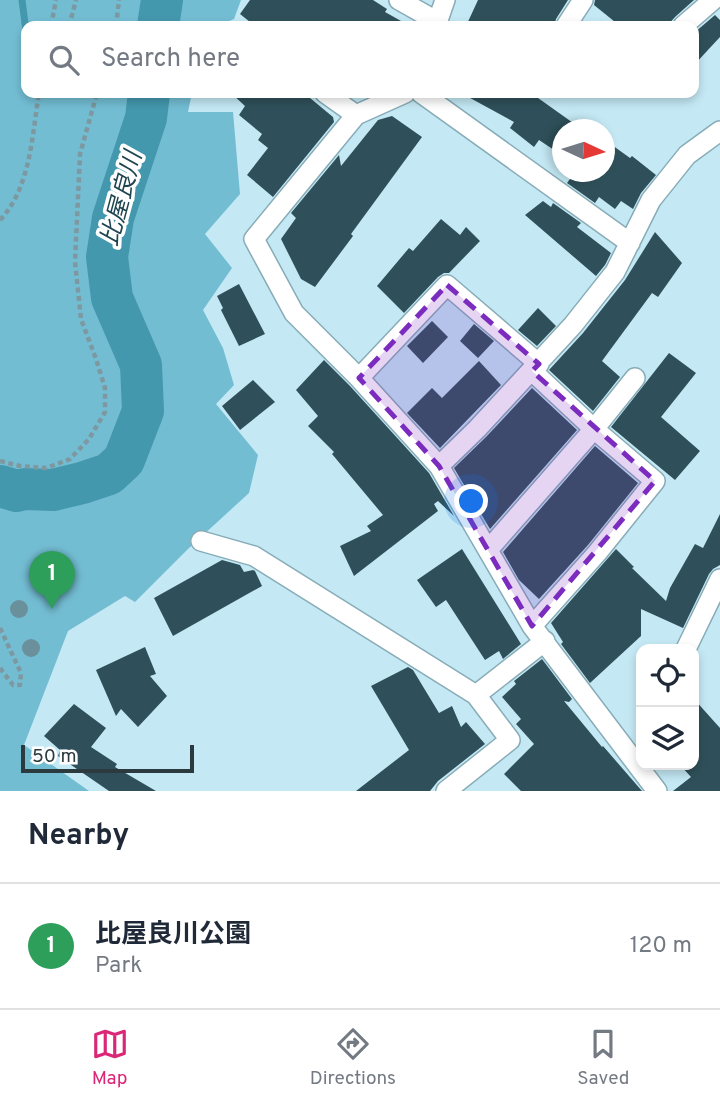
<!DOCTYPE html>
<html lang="en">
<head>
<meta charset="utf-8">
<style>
	:root { --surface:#fff; --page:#f2f2f3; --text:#1f2937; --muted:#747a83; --line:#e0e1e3; --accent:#db2777 }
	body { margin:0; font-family:Overpass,"Noto Sans JP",sans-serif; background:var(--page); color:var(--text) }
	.controls { position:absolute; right:21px; bottom:21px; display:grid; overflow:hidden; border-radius:14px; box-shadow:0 4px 10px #0003 }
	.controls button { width:63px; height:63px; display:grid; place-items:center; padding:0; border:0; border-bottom:2px solid var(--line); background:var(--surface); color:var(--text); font:35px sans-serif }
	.compass { position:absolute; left:552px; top:119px; width:63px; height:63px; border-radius:50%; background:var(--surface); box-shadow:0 4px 10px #0003; rotate:94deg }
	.scale { position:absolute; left:21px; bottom:18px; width:173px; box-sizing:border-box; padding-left:7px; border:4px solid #2b3a3f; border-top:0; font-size:19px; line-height:24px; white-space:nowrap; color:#2b3a3f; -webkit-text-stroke:5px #fff; paint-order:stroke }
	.you { position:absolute; left:472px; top:502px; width:24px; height:24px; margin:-18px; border:5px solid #fff; border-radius:50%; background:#1a73e8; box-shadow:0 0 0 10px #1a73e833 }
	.badge { display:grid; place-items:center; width:46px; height:46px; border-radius:50%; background:var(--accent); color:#fff; font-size:23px; font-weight:700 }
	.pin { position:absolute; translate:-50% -58px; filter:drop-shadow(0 2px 4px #0008) }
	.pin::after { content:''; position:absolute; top:37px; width:24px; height:21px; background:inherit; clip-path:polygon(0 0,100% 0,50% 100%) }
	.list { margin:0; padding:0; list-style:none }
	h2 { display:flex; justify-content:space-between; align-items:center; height:91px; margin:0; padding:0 28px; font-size:30px }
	h2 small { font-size:23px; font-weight:400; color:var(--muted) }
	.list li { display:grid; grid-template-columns:46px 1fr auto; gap:21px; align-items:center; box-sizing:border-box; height:126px; padding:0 28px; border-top:2px solid var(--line) }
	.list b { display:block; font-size:26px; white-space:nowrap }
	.list p { margin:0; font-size:23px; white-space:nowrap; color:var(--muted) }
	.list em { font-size:23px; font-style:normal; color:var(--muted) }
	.icon { flex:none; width:38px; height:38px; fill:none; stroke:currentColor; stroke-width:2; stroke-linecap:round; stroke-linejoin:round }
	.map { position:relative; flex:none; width:720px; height:791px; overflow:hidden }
	.search { position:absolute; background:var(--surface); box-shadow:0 4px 10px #0003; left:21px; right:21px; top:21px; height:77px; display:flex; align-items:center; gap:18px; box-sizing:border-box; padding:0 24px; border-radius:14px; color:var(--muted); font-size:26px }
	.sheet { height:217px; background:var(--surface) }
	nav { display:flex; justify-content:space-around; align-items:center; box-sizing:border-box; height:98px; border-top:2px solid var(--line); background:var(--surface); font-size:19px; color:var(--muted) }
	nav a { display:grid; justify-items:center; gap:4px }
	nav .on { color:var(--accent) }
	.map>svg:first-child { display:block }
</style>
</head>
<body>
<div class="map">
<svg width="720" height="791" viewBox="0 0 720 791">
	<rect width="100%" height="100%" fill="#c4e9f5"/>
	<path fill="#73bdd3" d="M0,0H241L234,19L217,26H26V93H192L188,112H233L240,194L205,234L232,268L203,310L223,348L234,385L216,404L258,455L249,493L189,548L135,602L125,596L68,631L24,745L89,791H0Z"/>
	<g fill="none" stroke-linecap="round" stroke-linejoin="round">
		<path stroke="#4498ae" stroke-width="7" d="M22,0L26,31"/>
		<path stroke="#4498ae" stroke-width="42" d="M158,26L162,0
			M0,486L17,491L25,489L53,490L82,483L109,474L124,460L143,411L141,365L112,298L107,257L113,218L146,118L149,93"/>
	</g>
	<path fill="#2f505a" d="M250,0H373L387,9L385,12L410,26H255L240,14Z
		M478,0H568L556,19L554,26H466Z
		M595,0H694L675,17L667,26H620L594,5Z
		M715,15L720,20V37L694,65V33Z
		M231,93H304L333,117L334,122L273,197L247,175L268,148L258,140L262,134L239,115L245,106Z
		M461,93H531L583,130H563V156L539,140L534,147L510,128L514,122Z
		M392,116L422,137L351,234L353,236L315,287L301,279L281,239L296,218L291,213L339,155L341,166L378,120Z
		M605,140L630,158L632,156L656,175L641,193L633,209L621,201L615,209L599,197L595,203L567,183L575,172H605Z
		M543,201L551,207L553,203L581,223L577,227L611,253L605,265L596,276L525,215Z
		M441,219L460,235L466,227L480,241L449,273H444L438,277L404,313L377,286L409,248L413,251Z
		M655,232L682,263L658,297L652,293L602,361L620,377L593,411L549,370L583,333L625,280Z
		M239,284L265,334L239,346L221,310L223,308L217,296Z
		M538,308L556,326L537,346L518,330Z
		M432,321L448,337L423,363L407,346Z
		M474,324L494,341L478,358L460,341Z
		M669,353L696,373L661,417L700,451L675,480L611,427Z
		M324,360L350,386L429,473L454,516L438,501L434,504L438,511L354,576L340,546L371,531L367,526L383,515L332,454L334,452L308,426L318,416L296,390Z
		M479,361L501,385L440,448L407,413L432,388L442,398Z
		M253,380L275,402L240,430L222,406Z
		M532,388L577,430L490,529L454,468L486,437Z
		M595,446L638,483L588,545L539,599L519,580L503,552Z
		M720,514V565L713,569L709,574L683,628L641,609V636L590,683L561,644L563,642L551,623L616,549L634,567L632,568L666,601L670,588L695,544L703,548Z
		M462,549L521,644L503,659L499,651L485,660L446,600L436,607L417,580Z
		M222,560L240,565L244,572L253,570L255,571L262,586L173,636L154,598Z
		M145,647L156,674L150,676L167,696L138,727L121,709L116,716L96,670Z
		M542,659L572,699L569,702L564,701L602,747L603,746L642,791H521L504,774L534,744L516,724L521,719L502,697L516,684L514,681Z
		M408,667L413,670L439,713L452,706L461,727L466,722L485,744L438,781L430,791H356L409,750L371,686Z
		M694,699L720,728V791H673L691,777L680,765H694Z
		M74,704L106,728L91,747L117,764L115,767L156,791H109L58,756L60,750L44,736Z"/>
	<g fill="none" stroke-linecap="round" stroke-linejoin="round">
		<defs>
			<path id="street" d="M399,0L438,22
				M436,26L445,0
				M566,26L583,0
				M683,26L713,0
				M325,93L356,115
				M421,93L630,243
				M532,371L594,429L655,481L597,553L532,626
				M359,378L294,313L254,239L356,115L405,93
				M439,466L359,378L447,285L539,364
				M201,541L254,556L476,695L510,740L446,791
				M488,550L594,429L635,378
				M686,649L720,579
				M476,695L545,641
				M657,791L532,626L439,466L477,429L573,325L615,272L651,200L687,155L720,131"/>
		</defs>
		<use href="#street" stroke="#88acb7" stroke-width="22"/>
		<path stroke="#7d98a0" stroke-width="4.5" stroke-dasharray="5 3.5" stroke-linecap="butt" d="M51,26L56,0
			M69,26L76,0
			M116,26L119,0
			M0,220C31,187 32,135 39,93
			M0,461L20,466L46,468L70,459L89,439L105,412V388L96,359L81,319L75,262L80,154L97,93
			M0,628L21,673L20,685H13L0,668"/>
		<use href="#street" stroke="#fff" stroke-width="19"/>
	</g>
	<g fill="#6a909b">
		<circle cx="19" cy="609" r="9"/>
		<circle cx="31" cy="648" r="9"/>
	</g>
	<path fill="#7b2cbf" fill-opacity="0.2" stroke="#7b2cbf" stroke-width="5" stroke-dasharray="14 9" stroke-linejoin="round" d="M447,285L539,364L532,371L655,481L532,626L439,466L359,378Z"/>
	<g text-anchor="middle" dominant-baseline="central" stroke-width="7" stroke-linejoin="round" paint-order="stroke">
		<g font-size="24" font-style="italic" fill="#1e454f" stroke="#fff">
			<text transform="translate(123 199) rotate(-75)">比屋良川</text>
		</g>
	</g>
</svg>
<div class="controls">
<button><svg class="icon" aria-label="locate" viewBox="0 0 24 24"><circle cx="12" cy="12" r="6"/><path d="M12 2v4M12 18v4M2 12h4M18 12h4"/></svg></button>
<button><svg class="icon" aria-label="layers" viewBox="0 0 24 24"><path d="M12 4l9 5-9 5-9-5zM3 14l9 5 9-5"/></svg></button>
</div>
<svg class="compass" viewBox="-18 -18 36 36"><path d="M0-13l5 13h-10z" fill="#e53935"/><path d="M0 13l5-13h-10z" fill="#747a83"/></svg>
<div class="scale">50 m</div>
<div class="you"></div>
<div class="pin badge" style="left:52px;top:609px;background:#2e9e5b">1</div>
<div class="search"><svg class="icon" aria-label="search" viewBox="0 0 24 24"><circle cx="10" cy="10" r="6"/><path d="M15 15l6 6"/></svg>Search here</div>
</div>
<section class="sheet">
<h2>Nearby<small></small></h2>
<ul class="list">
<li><span class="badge" style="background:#2e9e5b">1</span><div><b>比屋良川公園</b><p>Park</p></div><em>120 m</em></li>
</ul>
</section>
<nav>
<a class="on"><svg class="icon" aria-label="map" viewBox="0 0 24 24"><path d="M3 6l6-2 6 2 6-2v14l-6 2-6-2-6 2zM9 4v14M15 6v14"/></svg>Map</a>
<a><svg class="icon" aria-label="directions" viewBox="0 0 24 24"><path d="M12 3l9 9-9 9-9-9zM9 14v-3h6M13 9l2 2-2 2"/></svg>Directions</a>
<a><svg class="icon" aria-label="saved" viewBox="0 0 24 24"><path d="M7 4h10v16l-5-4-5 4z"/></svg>Saved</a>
</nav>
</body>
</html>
